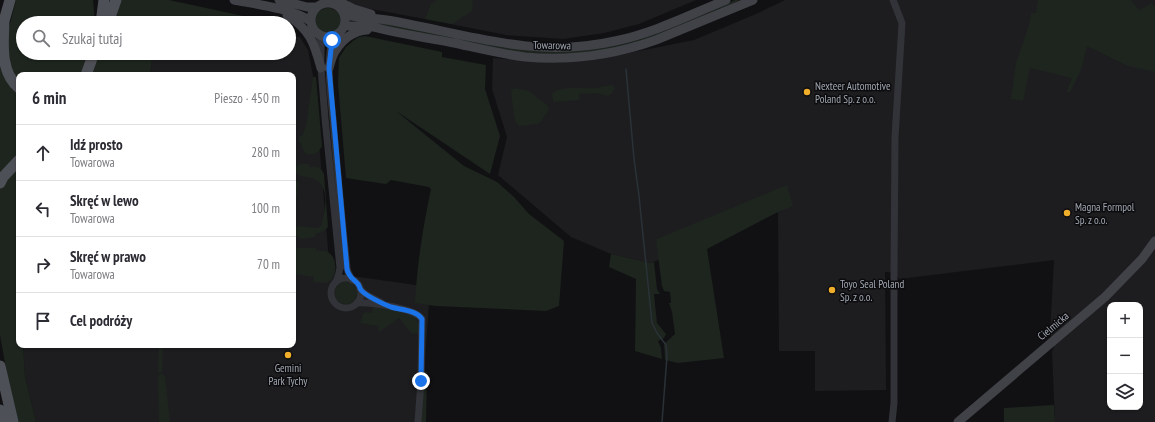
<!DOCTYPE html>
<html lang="pl">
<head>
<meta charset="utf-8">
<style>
	:root { --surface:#fff; --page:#f2f2f3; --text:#2b2b33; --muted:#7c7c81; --line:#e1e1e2 }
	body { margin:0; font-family:"PT Sans Narrow",sans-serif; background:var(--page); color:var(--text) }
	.controls { position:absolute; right:12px; bottom:12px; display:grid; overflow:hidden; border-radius:8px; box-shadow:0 1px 3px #0004 }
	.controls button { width:36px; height:36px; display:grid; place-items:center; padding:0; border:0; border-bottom:1px solid var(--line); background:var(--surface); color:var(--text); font:20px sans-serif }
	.stop { position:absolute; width:12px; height:12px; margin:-9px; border:3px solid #1a73e8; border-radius:50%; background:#fff }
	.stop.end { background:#1a73e8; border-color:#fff; box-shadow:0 1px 4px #0008 }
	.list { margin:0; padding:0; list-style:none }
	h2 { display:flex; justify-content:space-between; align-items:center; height:52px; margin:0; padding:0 16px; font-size:17px }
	h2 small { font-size:13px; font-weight:400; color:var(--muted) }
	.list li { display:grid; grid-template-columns:26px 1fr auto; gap:12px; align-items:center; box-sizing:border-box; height:56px; padding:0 16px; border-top:1px solid var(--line) }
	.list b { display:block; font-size:15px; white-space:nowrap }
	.list p { margin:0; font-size:13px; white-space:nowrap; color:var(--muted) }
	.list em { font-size:13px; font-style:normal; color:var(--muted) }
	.icon { flex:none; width:22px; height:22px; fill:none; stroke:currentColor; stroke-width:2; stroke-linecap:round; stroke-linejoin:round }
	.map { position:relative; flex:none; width:1155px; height:422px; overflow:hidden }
	.search { position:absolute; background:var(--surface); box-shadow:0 1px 3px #0004; left:16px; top:16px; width:280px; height:44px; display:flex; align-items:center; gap:10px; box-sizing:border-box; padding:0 14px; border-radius:22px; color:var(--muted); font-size:15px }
	.panel { position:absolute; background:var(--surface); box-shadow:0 1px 3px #0004; left:16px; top:72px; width:280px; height:276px; border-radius:8px }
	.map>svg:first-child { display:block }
</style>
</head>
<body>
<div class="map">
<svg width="1155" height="422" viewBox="0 0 1155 422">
	<rect width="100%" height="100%" fill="#111113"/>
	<path fill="#1d1d20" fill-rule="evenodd" d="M348,0H696L639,24L604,33L563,39L506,35L425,19L360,7L351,4Z
		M785,0H1155V422H1055L1052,352L1054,347L1050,333L1054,260L899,279L894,272H885L886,390L815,391V351H779L778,212L651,263L611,254L571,237L498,175L507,137L492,89L493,58L561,63L614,56L694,40L756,14ZM1110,305H1140V407H1110Z
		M159,17L199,23H158Z
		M289,35L300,37L308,50L314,81L330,273L430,287L421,422H36L25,377L23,345H293V75H150L153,53H289Z"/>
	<path fill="#1d251e" d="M16,0H93L95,23H23V53H91L83,75H19V84L12,76L6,39Z
		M122,0H169L276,23H199L159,17L158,23H111L119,2Z
		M437,0H473L472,11L452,24L425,19L431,4Z
		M735,0H740L719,11L652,39L597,52L565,55L518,53L356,23L358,18L518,49L652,34Z
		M1038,0H1131L1139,10L1152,3L1155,8V72L1128,66L1087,46L1081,70L1070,92H1068L1067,91L1072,78L1030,68L1023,101L1011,99L1016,63L1029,25L1031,13H1036Z
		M315 21a13 13 0 1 1 26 0a13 13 0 1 1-26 0Z
		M365,36L442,52V57L486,65L485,89L500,136L490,174L396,111L464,166L497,182L514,197L529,214L564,241L559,306L546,311L436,306L415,303C417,264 423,227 431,189L429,187L391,180L386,184L346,178L338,84L339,58L346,47L353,41L359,37Z
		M100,53H153L150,75H92Z
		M0,64L19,91V156L0,177Z
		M313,77H316L322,146C318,154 313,156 305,153L302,148L301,143L299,142V136H302L306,126Z
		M612,85L614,86L615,89L612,93L608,96L597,93L579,94L580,100L554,102L553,101L552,94C559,85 585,89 596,88C601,87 606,86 612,85Z
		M515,88L529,91L547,105L549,109L540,123L535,124L521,126L517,124L515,121L511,92L512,89Z
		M301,164H309V167C316,166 321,167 324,174L328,227L324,231L315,234V237L301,239L293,234L294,227L297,226L317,228L321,226C325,213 331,186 314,179C308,176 301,178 296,173V168L297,165Z
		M19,165V345H23L25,377L36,422H18L8,380L0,335V189L8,176Z
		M293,180L299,182L294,216L293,218V191H295L296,183L293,182Z
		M787,185L793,206L778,212L707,249L724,358L678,363L665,360L664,344L675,334L672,312L669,303H671L670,292L664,291L662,286L656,241L657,239Z
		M293,246L300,248H316L317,251C321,251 326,250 329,253C338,258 338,280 326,283C322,283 317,282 313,282L314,277L293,274Z
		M611,254L651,263L654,262L657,289L660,294H654L657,323L666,334L664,338L658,341L661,348L662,359L635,351L636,279L609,267Z
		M335 293a11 11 0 1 1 22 0a11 11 0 1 1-22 0Z
		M373,306L397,311L415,317L419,325L418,333L412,334L399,318L379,332L378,326L360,323L363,314L366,312L372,313Z
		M159,345H163L162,372H158Z
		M424,372H427L426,422H421Z
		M160,374H163L165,377L170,422H159L158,380L159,375Z
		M1054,405L1055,422H1004V408Z"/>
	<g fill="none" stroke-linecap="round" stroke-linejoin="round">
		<path stroke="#2a3238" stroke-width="1.5" d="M626,69L634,159L639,196L652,323L657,333L666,345L667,356L662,422"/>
		<path stroke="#323338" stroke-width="7" d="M319,35L321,44V68L325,118L340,268L338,277L336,282
			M333,36C325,64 332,102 334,131C338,176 342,222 347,268L348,272L352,280
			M331 293a15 15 0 1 1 30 0a15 15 0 1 1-30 0Z
			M360,289L365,294L382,303
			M357,303C370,302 415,308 422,319L421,381L418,422
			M892,422L894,403V272L895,137L902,23L893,0"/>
		<path stroke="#404248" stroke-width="9" d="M234,0C255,4 294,9 310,21
			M279,0L307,7H316
			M336,0L354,9L371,14
			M311 20a17 17 0 1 1 34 0a17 17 0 1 1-34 0Z
			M287,15C310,30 314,42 321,68
			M345,15C361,18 377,18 393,21C469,35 536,59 615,41C654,33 689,15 726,0
			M344,26H363L373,27C400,34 427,38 454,43C477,48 501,54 525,57C570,61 614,55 656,40L753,0
			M329,68C331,62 332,55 336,50C343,39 354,31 367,30
			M958,422L1105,297L1142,259L1155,241"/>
		<path stroke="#4e5057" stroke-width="11" d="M4,22C3,44 0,72 19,88
			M101,23L104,0
			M108,23L116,0
			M2,28L10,0
			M86,75L94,53
			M0,183L3,177L19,160
			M0,366L13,422
			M0,410L3,422"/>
	</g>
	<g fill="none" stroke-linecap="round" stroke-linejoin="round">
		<path stroke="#1a73e8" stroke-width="5" d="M332,40L329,68L347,269C349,278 353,278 358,284C360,287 359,287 361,290C366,296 383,304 391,307C401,310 416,310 422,319L421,381"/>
	</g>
	<g fill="#f0ae2b" stroke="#0c0c0e" stroke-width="1.5">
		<circle cx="807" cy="92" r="4"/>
		<circle cx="1067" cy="213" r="4"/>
		<circle cx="832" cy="290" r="4"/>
		<circle cx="288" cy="355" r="4"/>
	</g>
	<g text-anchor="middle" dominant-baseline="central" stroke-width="3" stroke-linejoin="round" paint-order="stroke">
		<g font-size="11" fill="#a2a8b3" stroke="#0c0c0e">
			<text transform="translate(552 45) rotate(1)">Towarowa</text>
			<text transform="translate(1053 326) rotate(-40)">Cielmicka</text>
		</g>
		<g font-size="11" fill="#a2a8b3" stroke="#0c0c0e" text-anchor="start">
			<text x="815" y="86">Nexteer Automotive<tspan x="815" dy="13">Poland Sp. z o.o.</tspan></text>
			<text x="1075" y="207">Magna Formpol<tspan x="1075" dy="13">Sp. z o.o.</tspan></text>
			<text x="840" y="284">Toyo Seal Poland<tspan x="840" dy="13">Sp. z o.o.</tspan></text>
			<text x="288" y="368" text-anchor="middle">Gemini<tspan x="288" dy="13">Park Tychy</tspan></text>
		</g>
	</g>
</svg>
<div class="controls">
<button>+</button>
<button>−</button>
<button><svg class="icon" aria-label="layers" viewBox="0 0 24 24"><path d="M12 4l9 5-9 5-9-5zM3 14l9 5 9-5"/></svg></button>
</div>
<div class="stop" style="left:332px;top:40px"></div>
<div class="stop end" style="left:421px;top:381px"></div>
<div class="search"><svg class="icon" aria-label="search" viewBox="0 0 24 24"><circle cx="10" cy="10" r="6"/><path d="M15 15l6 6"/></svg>Szukaj tutaj</div>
<section class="panel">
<h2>6 min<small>Pieszo · 450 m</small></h2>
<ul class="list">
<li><svg class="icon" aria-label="ahead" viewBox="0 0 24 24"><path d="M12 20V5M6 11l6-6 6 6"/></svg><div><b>Idź prosto</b><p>Towarowa</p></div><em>280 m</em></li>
<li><svg class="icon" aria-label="left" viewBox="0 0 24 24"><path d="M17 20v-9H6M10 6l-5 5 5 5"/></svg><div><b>Skręć w lewo</b><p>Towarowa</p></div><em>100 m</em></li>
<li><svg class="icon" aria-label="right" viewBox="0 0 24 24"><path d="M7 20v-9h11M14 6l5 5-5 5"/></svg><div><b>Skręć w prawo</b><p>Towarowa</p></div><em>70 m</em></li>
<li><svg class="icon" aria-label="arrive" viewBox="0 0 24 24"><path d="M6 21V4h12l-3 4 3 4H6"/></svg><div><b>Cel podróży</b></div></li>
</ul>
</section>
</div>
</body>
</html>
